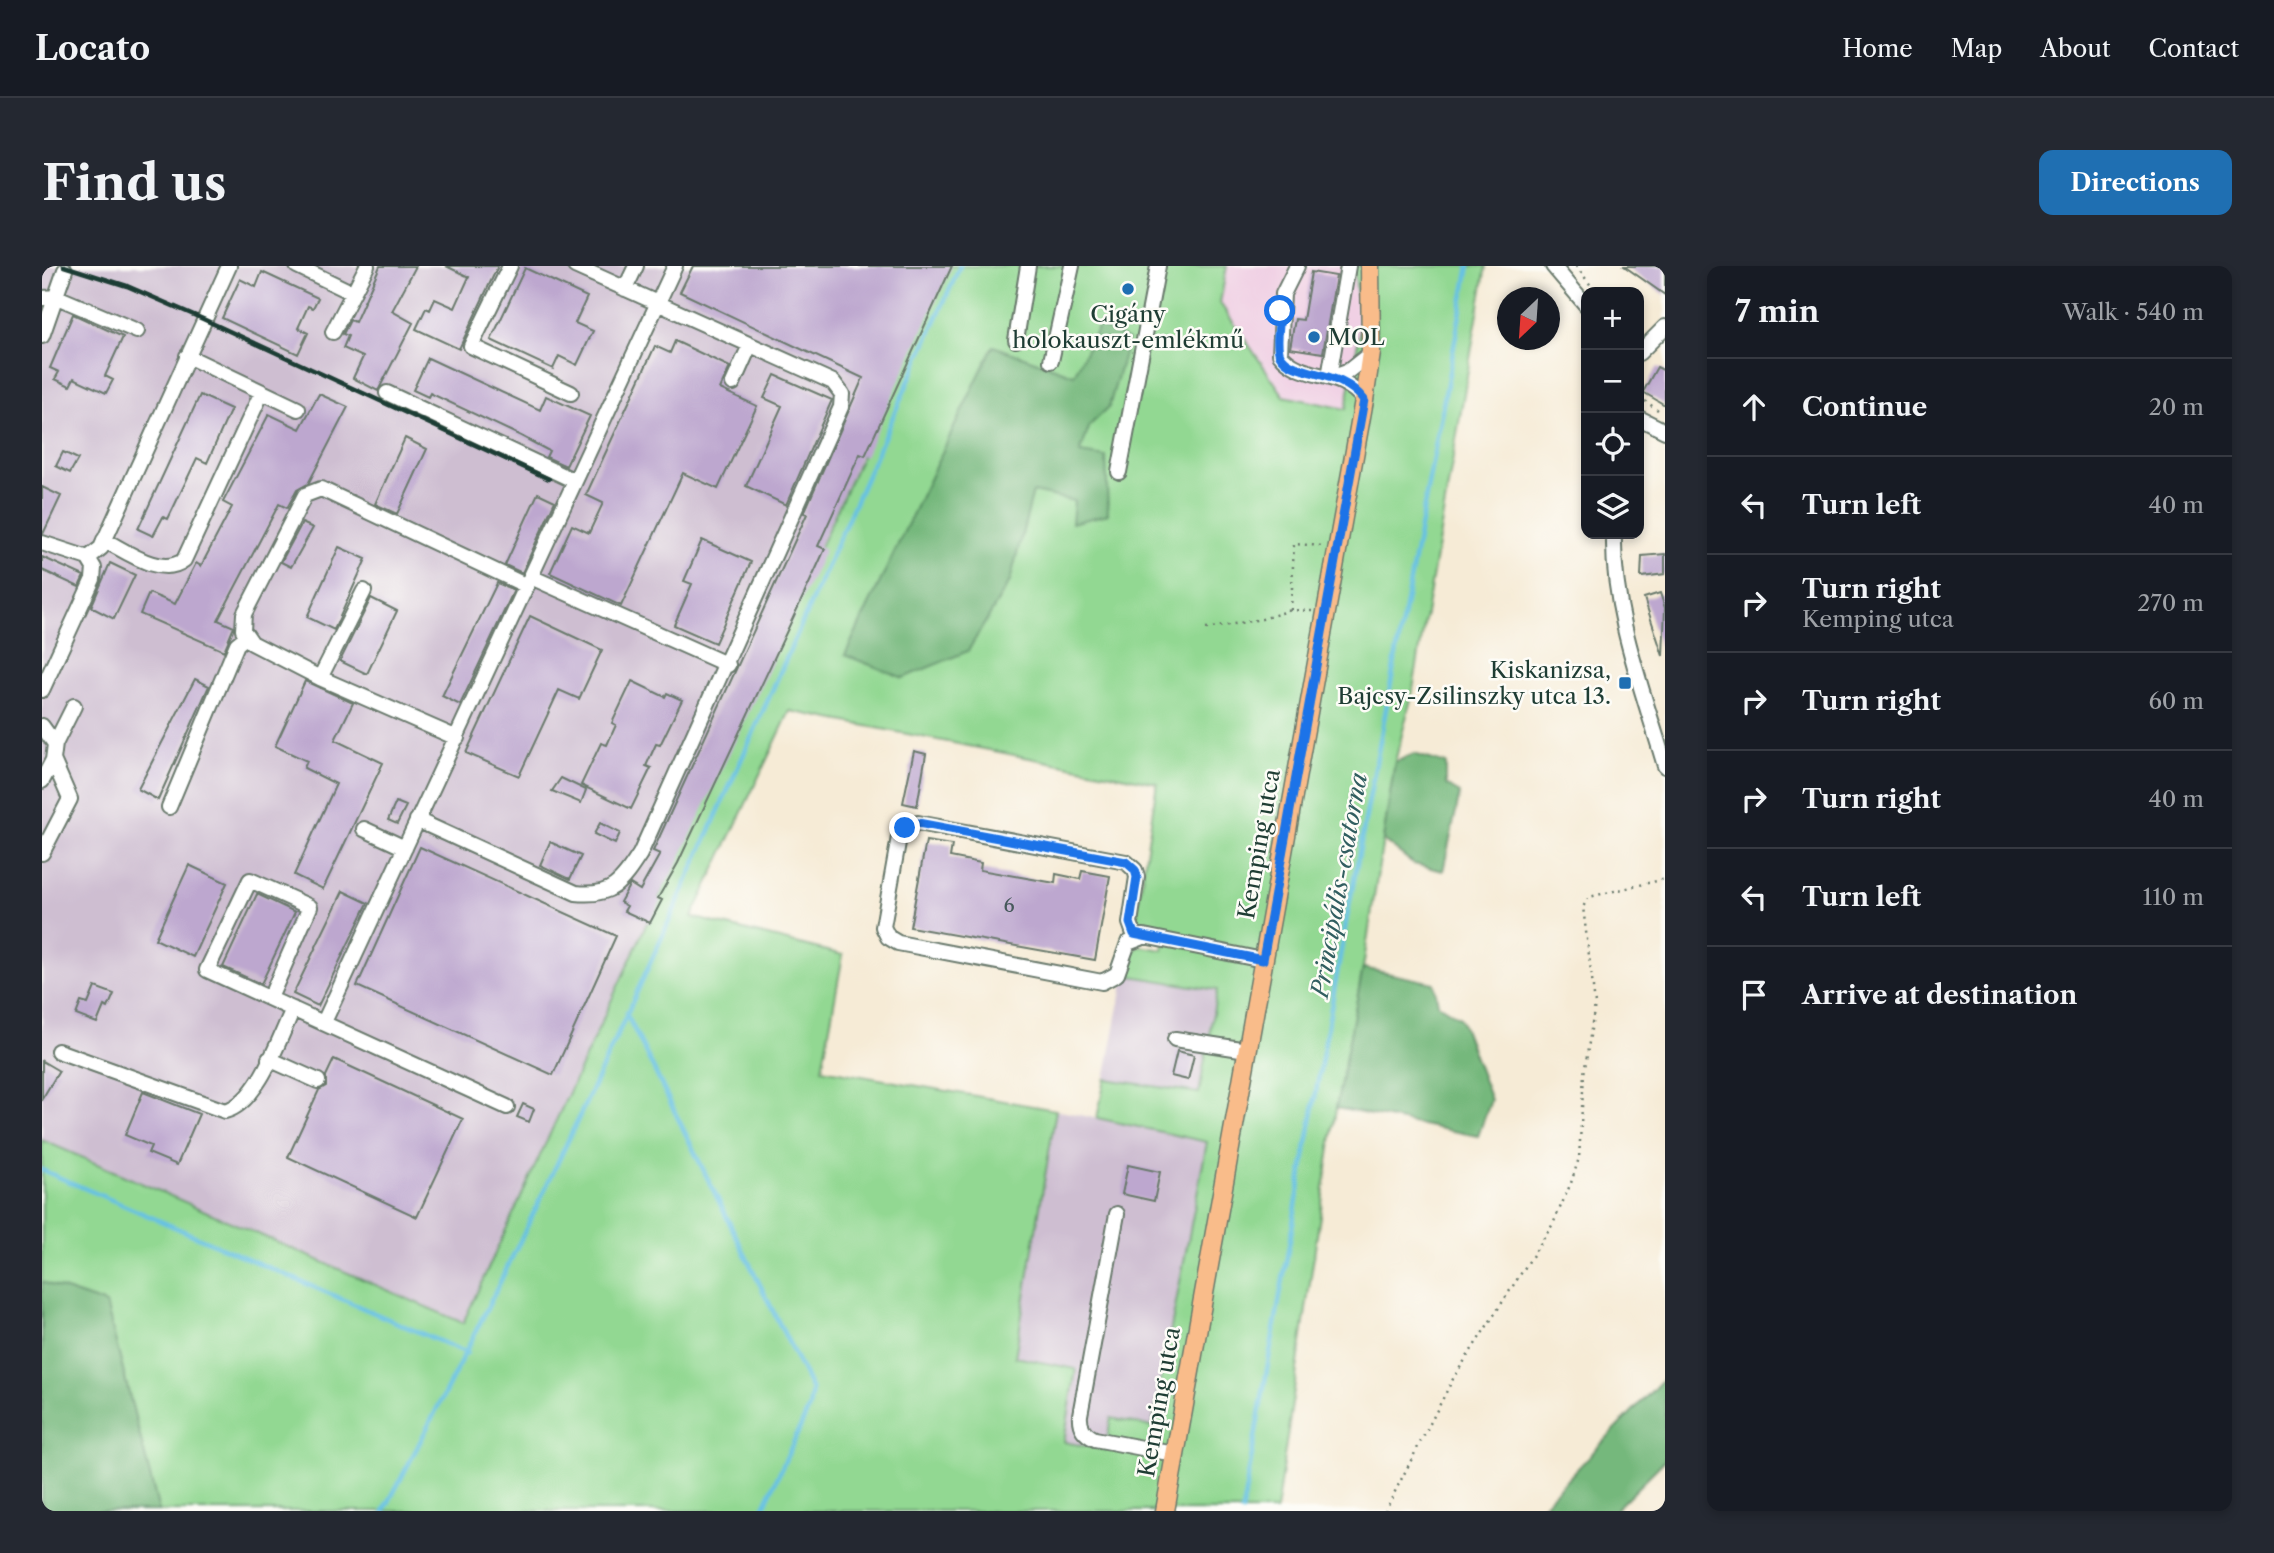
<!DOCTYPE html>
<html lang="en">
<head>
<meta charset="utf-8">
<style>
	:root { --surface:#171b24; --page:#242831; --text:#f1f3f6; --muted:#9ea1a6; --line:#363941; --accent:#1f6fb2 }
	body { margin:0; font-family:"Libre Caslon Text",serif; background:var(--page); color:var(--text) }
	.controls { position:absolute; right:21px; top:21px; display:grid; overflow:hidden; border-radius:14px; box-shadow:0 4px 10px #0003 }
	.controls button { width:63px; height:63px; display:grid; place-items:center; padding:0; border:0; border-bottom:2px solid var(--line); background:var(--surface); color:var(--text); font:35px sans-serif }
	.compass { position:absolute; left:1455px; top:21px; width:63px; height:63px; border-radius:50%; background:var(--surface); box-shadow:0 4px 10px #0003; rotate:205deg }
	.stop { position:absolute; width:21px; height:21px; margin:-16px; border:5px solid #1a73e8; border-radius:50%; background:#fff }
	.stop.end { background:#1a73e8; border-color:#fff; box-shadow:0 2px 7px #0008 }
	.list { margin:0; padding:0; list-style:none }
	h2 { display:flex; justify-content:space-between; align-items:center; height:91px; margin:0; padding:0 28px; font-size:30px }
	h2 small { font-size:23px; font-weight:400; color:var(--muted) }
	.list li { display:grid; grid-template-columns:46px 1fr auto; gap:21px; align-items:center; box-sizing:border-box; height:98px; padding:0 28px; border-top:2px solid var(--line) }
	.list b { display:block; font-size:26px; white-space:nowrap }
	.list p { margin:0; font-size:23px; white-space:nowrap; color:var(--muted) }
	.list em { font-size:23px; font-style:normal; color:var(--muted) }
	.icon { flex:none; width:38px; height:38px; fill:none; stroke:currentColor; stroke-width:2; stroke-linecap:round; stroke-linejoin:round }
	.map { position:relative; flex:none; width:1623px; height:1245px; overflow:hidden; border-radius:14px }
	header { display:flex; align-items:center; gap:42px; box-sizing:border-box; height:98px; padding:0 35px; background:var(--surface); border-bottom:2px solid var(--line) }
	header strong { font-size:33px }
	nav { display:flex; gap:38px; margin-inline-start:auto; font-size:24px }
	.intro { display:flex; align-items:center; justify-content:space-between; box-sizing:border-box; height:168px; padding:0 42px }
	h1 { margin:0; font-size:49px }
	.button { padding:18px 32px; border-radius:14px; background:var(--accent); color:#fff; font-size:24px; font-weight:700 }
	main { display:flex; gap:42px; padding:0 42px }
	aside { flex:1; background:var(--surface); border-radius:14px; box-shadow:0 4px 10px #0003 }
	.map>svg:first-child { display:block }
</style>
</head>
<body>
<header>
<strong>Locato</strong>
<nav><a>Home</a><a>Map</a><a>About</a><a>Contact</a></nav>
</header>
<div class="intro"><h1>Find us</h1><a class="button">Directions</a></div>
<main>
<div class="map">
<svg width="1623" height="1245" viewBox="0 0 1623 1245">
	<rect width="100%" height="100%" fill="#fdfcf7"/>
	<filter id="ink" filterUnits="userSpaceOnUse"><feTurbulence type="fractalNoise" baseFrequency=".0143" numOctaves="2"/><feDisplacementMap in="SourceGraphic" scale="14" xChannelSelector="R" yChannelSelector="G"/><feConvolveMatrix kernelMatrix="1 2 1 2 8 2 1 2 1" color-interpolation-filters="sRGB"/></filter>
	<filter id="wash" filterUnits="userSpaceOnUse"><feTurbulence type="fractalNoise" baseFrequency=".00686" numOctaves="4" result="noise"/><feDisplacementMap in="SourceGraphic" scale="28" xChannelSelector="R" yChannelSelector="G"/><feGaussianBlur stdDeviation="1.57" result="paint"/><feColorMatrix in="noise" values="0 0 0 0 0 0 0 0 0 0 0 0 0 0 0 0 0 1.4 0 .05"/><feComposite in="paint" operator="in"/></filter>
	<g filter="url(#wash)">
		<rect width="100%" height="100%" fill="#f6ebd6"/>
		<path fill="#f0d0e4" d="M1185,0H1312L1319,64L1305,143L1242,130L1178,37Z"/>
		<path fill="#cebed1" d="M0,0H907L421,1057L0,874Z
			M1083,709L1175,724L1157,827L1063,813Z
			M1014,844L1165,876L1110,1161L1069,1153L1063,1184L1022,1176L973,1091Z"/>
		<path fill="#92d892" stroke="#588a63" stroke-width="2" fill-rule="evenodd" d="M907,0H1185L1178,37L1242,130L1304,143L1318,64L1312,0H1444L1370,429L1353,496L1321,702L1294,842L1234,1245H117L64,1038L0,1016V874L421,1057ZM748,445L1115,517L1094,652L1101,663L1124,668L1121,684L1098,680L1087,688L1083,709L1175,724L1157,827L1063,813L1055,852L1165,876L1110,1161L1069,1152L1063,1184L1022,1176L1034,1103L973,1091L1014,844L780,803L801,689L650,651Z"/>
		<path fill="#75b87c" stroke="#4a7a58" stroke-width="2" d="M1057,59L1086,74L1067,141L1048,159L1038,187L1064,191L1066,248L1030,257L1032,235L991,226L968,315L926,385L861,412L803,389L951,80L1032,109Z
			M1372,488L1404,498V519L1418,527L1401,605L1372,598L1341,574L1353,496Z
			M1321,702L1392,717L1396,738L1418,752L1449,834L1436,870L1294,842Z
			M0,1016L64,1038L117,1245H0Z
			M1623,1111V1194L1572,1245H1495Z"/>
		<g fill="none" stroke-linecap="round" stroke-linejoin="round">
			<path stroke="#66c1e3" stroke-width="4.5" d="M584,747L770,1124L767,1142L720,1245
				M0,904L425,1087
				M342,1245C555,841 731,417 918,0
				M1200,1245L1305,651L1427,0"/>
		</g>
		<g id="blocks">
			<path fill="#bda7cf" d="M338,0H374L350,45L371,57L336,125L311,112L321,91L301,82L306,70L301,68L308,54L313,56Z
				M404,0H456L417,83L374,63L384,42L388,44L393,33L413,42L427,11Z
				M651,0H910L823,190L818,188L776,280L783,283L773,305L636,597L616,632L620,634L608,657L582,645L585,640L578,636L588,618L598,624L618,588L611,585L765,248L762,247L821,112L638,26Z
				M1582,0H1623V29Z
				M483,2L545,31L533,57L551,65L535,99L517,90L511,103L449,74Z
				M220,6L276,32L271,42L266,40L256,62L266,67L256,88L180,52L198,13L214,21Z
				M1269,6L1294,10L1281,87L1248,82L1253,53L1261,54Z
				M31,48L81,71L63,110L71,114L64,127L32,112L28,120L13,113L17,106L8,102Z
				M633,75L688,101L678,123L715,140L676,223L641,207L579,340L508,307L530,259L547,267L561,237L544,229L613,80L628,87Z
				M386,92L498,144L504,130L548,150L524,200L504,191L507,185L479,170L388,127L386,131L371,124Z
				M1615,101L1623,105V139L1601,126Z
				M733,109L790,134L744,239L704,220L740,140L722,132Z
				M277,128L306,141L266,218L255,224L245,242L237,238L176,354L192,361L182,385L98,348L107,327L133,338L154,297L159,300L190,241L181,236L227,148L258,163Z
				M158,129L189,143L165,197L155,192L126,253L121,251L111,270L96,263Z
				M363,172L385,183L355,248L333,238Z
				M21,186L36,193L28,207L14,200Z
				M0,221L19,230L1,268H0Z
				M496,227L513,235L480,307L463,299Z
				M260,257L271,262L249,301L239,296Z
				M660,274L709,296L673,377L632,359L650,318L642,315Z
				M297,281L324,293L292,364L265,351Z
				M1623,288V308L1599,311L1600,290Z
				M0,291L42,310L37,321L0,304Z
				M68,297L93,309L72,353L49,341Z
				M455,317L472,324L418,439L400,430Z
				M1618,327L1623,342L1621,390L1602,332Z
				M329,332L355,345L325,408L298,395Z
				M488,350L560,384L537,433L517,424L477,510L424,487Z
				M153,413L167,420L116,534L96,523Z
				M263,415L311,437L293,474L341,497L281,623L252,609L294,518L262,502L265,495L233,480Z
				M590,415L623,431L625,427L640,434L618,479L614,478L604,500L609,502L589,543L539,519L559,477L565,479L574,459L570,457Z
				M872,485L884,488L875,540L861,537Z
				M519,512L544,524L539,537L510,525Z
				M354,536L364,540L355,558L346,554Z
				M558,557L578,567L573,578L552,568Z
				M884,575L910,579L908,591L939,597L938,604L1013,617L1014,608L1038,613L1040,605L1068,610L1053,694L868,661Z
				M508,576L539,590L528,613L498,599Z
				M378,581L574,670L511,809L315,720Z
				M147,599L185,617L151,691L113,673Z
				M301,625L326,637L276,740L251,728Z
				M215,628L253,646L219,718L181,701Z
				M53,721L72,728L66,742L62,740L55,757L34,749L39,736L46,738Z
				M1135,785L1152,789L1146,814L1129,810Z
				M292,793L421,853L375,951L246,891L277,824L284,820V810Z
				M0,795L17,805L0,833Z
				M101,826L157,848L135,899L106,887L109,880L83,869Z
				M481,838L492,843L487,856L475,851Z
				M1086,899L1118,906L1112,935L1080,928Z"/>
		</g>
	</g>
	<g filter="url(#ink)">
		<use href="#blocks" fill-opacity="0" stroke="#6a7a6d" stroke-width="2"/>
		<g fill="none" stroke-linecap="round" stroke-linejoin="round">
			<defs>
				<path id="minor" d="M255,0L311,27
					M468,0L429,80L529,127
					M1255,0L1241,28L1238,88C1260,116 1298,102 1322,134
					M1511,0L1544,39
					M583,23L594,0
					M0,32L15,31L95,65
					M291,66L325,0
					M0,70L23,4
					M974,74L986,0
					M1597,87L1623,61
					M145,90L256,143
					M1009,95L1030,0
					M1287,111L1306,0
					M1291,111L1305,106L1329,87
					M691,117L708,79
					M345,127L533,215
					M1597,152L1623,165
					M1077,206L1116,0
					M1572,268C1570,347 1601,424 1623,500
					M62,274C84,285 119,312 142,294L220,126
					M0,277L46,292L59,282L187,0
					M489,311L686,399
					M278,412L322,325
					M0,424L51,313L52,302L46,292
					M0,460L13,478L11,494L28,533L0,587
					M415,472L278,412L210,377L201,364L202,348L263,229L279,223L485,320
					M13,478L32,440
					M0,515L11,494
					M127,541L195,378L205,370
					M375,554L534,627C570,631 579,617 598,588L799,141L800,128L791,116L533,0
					M322,563L363,582
					M1099,672L1086,677L1075,708L1060,716L856,677L846,671L841,661L857,571L863,562L876,557L1084,596L1093,604L1095,611L1088,657L1092,668L1221,694
					M228,732L268,641L208,614L165,704L465,841
					M282,756L633,0
					M1133,773L1205,784
					M16,785L183,845C216,837 237,773 251,743
					M227,793L276,815
					M1075,948L1038,1149C1037,1161 1042,1168 1053,1173L1132,1188"/>
				<path id="major" d="M1123,1245L1322,134L1329,87L1328,0"/>
			</defs>
			<use href="#minor" stroke="#6a7a6d" stroke-width="18"/>
			<use href="#major" stroke="#6a7a6d" stroke-width="21"/>
			<path stroke="#6a7a6d" stroke-width="2.5" stroke-dasharray="2 5" stroke-linecap="butt" d="M1534,0L1554,26
				M1597,131L1616,144
				M1270,345L1249,344L1252,278L1282,280
				M1164,363L1220,353L1249,344
				M1343,1245L1412,1111L1511,958L1529,917L1537,892L1542,808L1553,738L1541,641L1547,631L1623,613"/>
			<use href="#minor" stroke="#fff" stroke-width="14"/>
			<use href="#major" stroke="#f9bc8a" stroke-width="18"/>
			<path stroke="#1f3d34" stroke-width="4.5" d="M22,0L85,20L161,53L507,213"/>
		</g>
	</g>
	<g fill="none" stroke-linecap="round" stroke-linejoin="round" filter="url(#ink)">
		<path stroke="#1a73e8" stroke-width="9" d="M863,562L876,557L1084,596L1093,604L1095,611L1088,657L1092,668L1221,694L1322,134C1298,102 1250,111 1238,89C1233,78 1238,57 1238,45"/>
	</g>
	<g fill="#1f6fb2" stroke="#fdfcf7" stroke-width="2.5">
		<circle cx="1086" cy="23" r="7"/>
		<circle cx="1272" cy="71" r="7"/>
		<rect x="1576" y="410" width="14" height="14" rx="3.5"/>
	</g>
	<g text-anchor="middle" dominant-baseline="central" stroke-width="5" stroke-linejoin="round" paint-order="stroke">
		<g font-size="19" fill="#46585b">
			<text x="967" y="639">6</text>
		</g>
		<g font-size="23" fill="#1f3d34" stroke="#fdfcf7">
			<text x="1086" y="48">Cigány<tspan x="1086" dy="26">holokauszt-emlékmű</tspan></text>
			<text x="1286" y="71" text-anchor="start">MOL</text>
			<text x="1569" y="404" text-anchor="end">Kiskanizsa,<tspan x="1569" dy="26">Bajcsy-Zsilinszky utca 13.</tspan></text>
		</g>
		<g font-size="23" fill="#1f3d34" stroke="#fdfcf7">
			<text transform="translate(1217 578) rotate(-80)">Kemping utca</text>
			<text transform="translate(1117 1136) rotate(-80)">Kemping utca</text>
		</g>
		<g font-size="24" font-style="italic" fill="#315e60" stroke="#fdfcf7">
			<text transform="translate(1297 619) rotate(-80)">Principális-csatorna</text>
		</g>
	</g>
</svg>
<div class="controls">
<button>+</button>
<button>−</button>
<button><svg class="icon" aria-label="locate" viewBox="0 0 24 24"><circle cx="12" cy="12" r="6"/><path d="M12 2v4M12 18v4M2 12h4M18 12h4"/></svg></button>
<button><svg class="icon" aria-label="layers" viewBox="0 0 24 24"><path d="M12 4l9 5-9 5-9-5zM3 14l9 5 9-5"/></svg></button>
</div>
<svg class="compass" viewBox="-18 -18 36 36"><path d="M0-13l5 13h-10z" fill="#e53935"/><path d="M0 13l5-13h-10z" fill="#9ea1a6"/></svg>
<div class="stop" style="left:1238px;top:45px"></div>
<div class="stop end" style="left:863px;top:562px"></div>
</div>
<aside>
<h2>7 min<small>Walk · 540 m</small></h2>
<ul class="list">
<li><svg class="icon" aria-label="ahead" viewBox="0 0 24 24"><path d="M12 20V5M6 11l6-6 6 6"/></svg><div><b>Continue</b></div><em>20 m</em></li>
<li><svg class="icon" aria-label="left" viewBox="0 0 24 24"><path d="M17 20v-9H6M10 6l-5 5 5 5"/></svg><div><b>Turn left</b></div><em>40 m</em></li>
<li><svg class="icon" aria-label="right" viewBox="0 0 24 24"><path d="M7 20v-9h11M14 6l5 5-5 5"/></svg><div><b>Turn right</b><p>Kemping utca</p></div><em>270 m</em></li>
<li><svg class="icon" aria-label="right" viewBox="0 0 24 24"><path d="M7 20v-9h11M14 6l5 5-5 5"/></svg><div><b>Turn right</b></div><em>60 m</em></li>
<li><svg class="icon" aria-label="right" viewBox="0 0 24 24"><path d="M7 20v-9h11M14 6l5 5-5 5"/></svg><div><b>Turn right</b></div><em>40 m</em></li>
<li><svg class="icon" aria-label="left" viewBox="0 0 24 24"><path d="M17 20v-9H6M10 6l-5 5 5 5"/></svg><div><b>Turn left</b></div><em>110 m</em></li>
<li><svg class="icon" aria-label="arrive" viewBox="0 0 24 24"><path d="M6 21V4h12l-3 4 3 4H6"/></svg><div><b>Arrive at destination</b></div></li>
</ul>
</aside>
</main>
</body>
</html>
